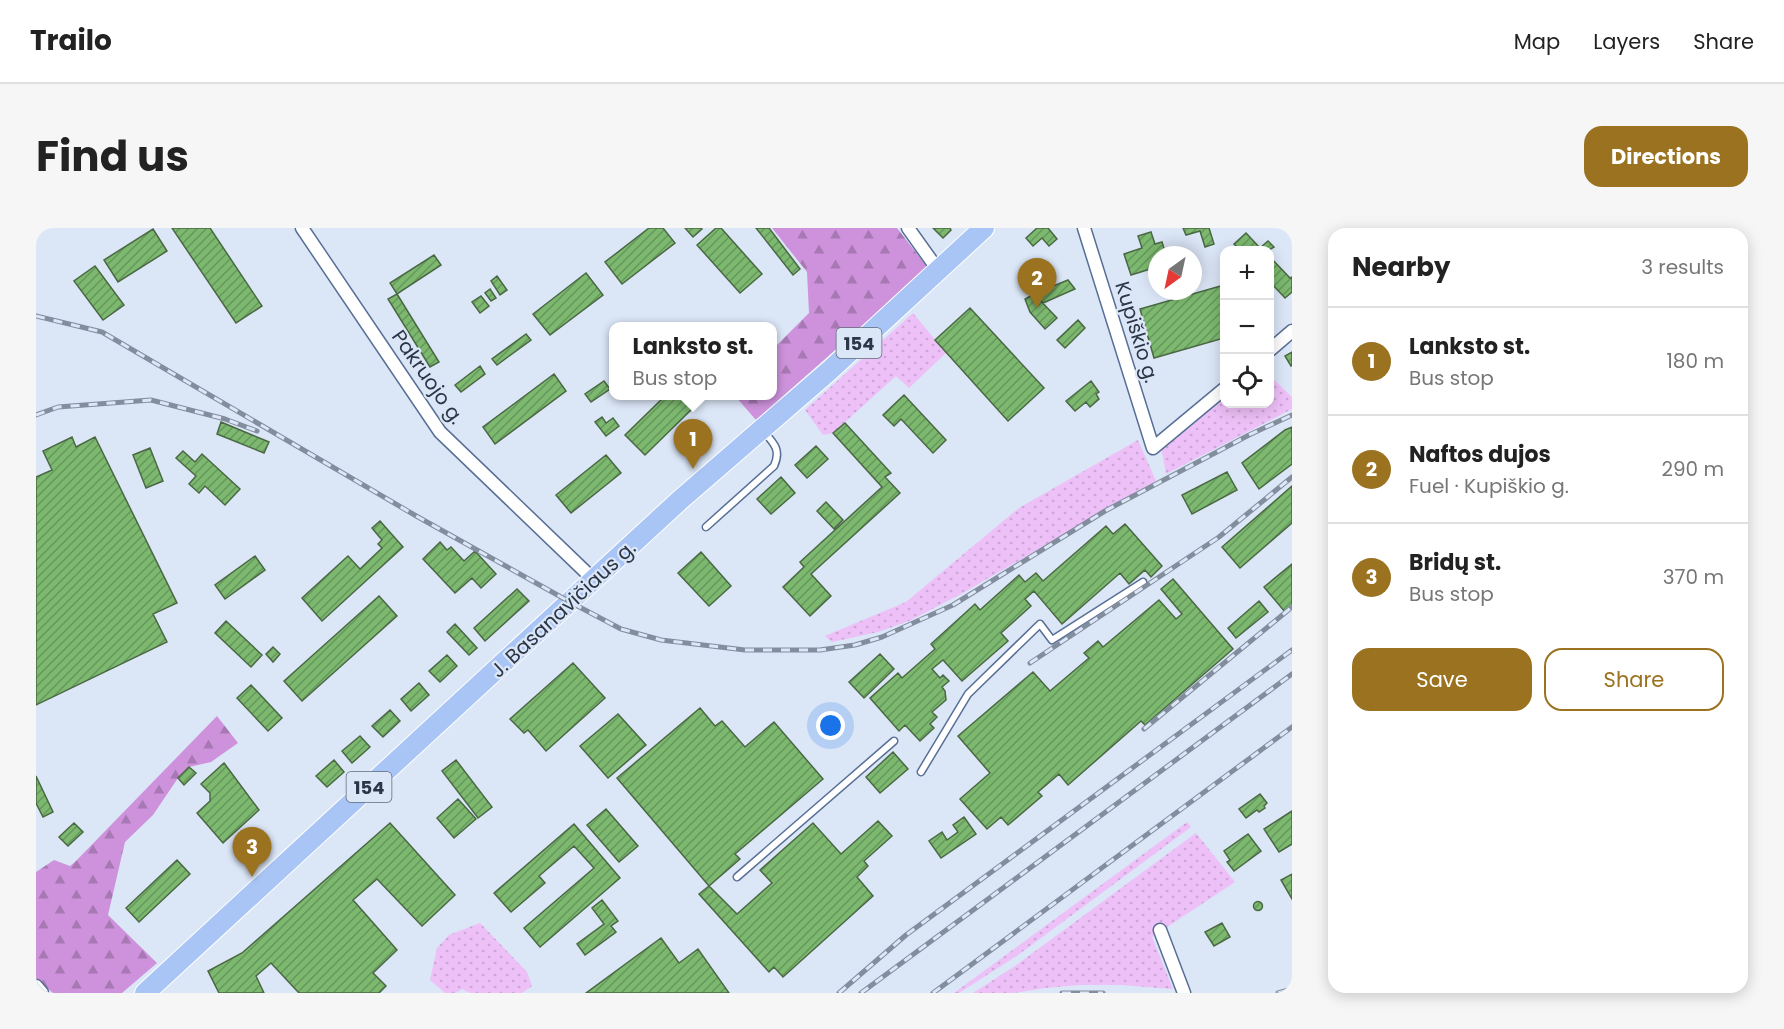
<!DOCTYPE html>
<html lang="en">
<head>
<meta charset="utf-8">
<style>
	:root { --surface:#fff; --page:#f6f6f6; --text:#222; --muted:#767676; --line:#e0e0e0; --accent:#9b7220 }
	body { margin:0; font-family:Poppins,sans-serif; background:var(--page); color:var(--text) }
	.controls { position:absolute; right:18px; top:18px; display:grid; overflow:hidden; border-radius:12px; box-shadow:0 3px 15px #0003 }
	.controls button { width:54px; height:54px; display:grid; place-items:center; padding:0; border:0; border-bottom:2px solid var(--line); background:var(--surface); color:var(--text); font:30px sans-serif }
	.compass { position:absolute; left:1112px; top:18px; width:54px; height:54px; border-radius:50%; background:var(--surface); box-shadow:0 3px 15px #0003; rotate:213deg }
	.you { position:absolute; left:795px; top:498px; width:21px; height:21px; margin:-15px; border:4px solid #fff; border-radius:50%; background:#1a73e8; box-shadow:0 0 0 9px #1a73e833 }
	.badge { display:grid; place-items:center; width:39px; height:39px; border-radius:50%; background:var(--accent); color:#fff; font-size:20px; font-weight:700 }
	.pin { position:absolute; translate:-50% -50px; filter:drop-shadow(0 2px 3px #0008) }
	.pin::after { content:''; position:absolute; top:32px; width:21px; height:18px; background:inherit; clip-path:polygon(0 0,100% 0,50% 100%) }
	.popup { position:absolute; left:573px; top:94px; width:168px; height:78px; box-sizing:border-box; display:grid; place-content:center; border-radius:12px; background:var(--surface); filter:drop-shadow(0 2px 4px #0005); font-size:20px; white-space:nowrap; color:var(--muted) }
	.popup b { font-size:22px; color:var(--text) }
	.popup::after { content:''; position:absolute; left:50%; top:100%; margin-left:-12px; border:12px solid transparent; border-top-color:var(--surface) }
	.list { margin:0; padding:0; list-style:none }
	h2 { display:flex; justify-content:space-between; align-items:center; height:78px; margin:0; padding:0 24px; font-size:26px }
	h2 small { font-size:20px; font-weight:400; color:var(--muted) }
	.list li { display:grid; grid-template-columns:39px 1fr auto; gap:18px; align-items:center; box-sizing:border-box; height:108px; padding:0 24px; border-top:2px solid var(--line) }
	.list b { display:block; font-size:22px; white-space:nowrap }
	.list p { margin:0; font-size:20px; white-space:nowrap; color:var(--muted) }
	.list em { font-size:20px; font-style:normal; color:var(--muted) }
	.actions { display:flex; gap:12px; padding:18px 24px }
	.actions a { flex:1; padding:14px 0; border:2px solid var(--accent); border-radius:18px; text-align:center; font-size:21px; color:var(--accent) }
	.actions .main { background:var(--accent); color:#fff }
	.icon { flex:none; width:33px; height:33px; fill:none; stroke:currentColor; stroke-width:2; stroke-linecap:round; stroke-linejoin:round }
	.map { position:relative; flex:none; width:1256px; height:765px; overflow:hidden; border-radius:18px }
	header { display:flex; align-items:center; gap:36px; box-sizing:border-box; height:84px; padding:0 30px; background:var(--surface); border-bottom:2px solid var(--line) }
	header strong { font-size:28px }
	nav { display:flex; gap:33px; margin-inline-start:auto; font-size:21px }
	.intro { display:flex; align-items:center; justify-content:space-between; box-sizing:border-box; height:144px; padding:0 36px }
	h1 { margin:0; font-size:42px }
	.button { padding:15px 27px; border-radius:18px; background:var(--accent); color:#fff; font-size:21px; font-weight:700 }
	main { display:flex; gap:36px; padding:0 36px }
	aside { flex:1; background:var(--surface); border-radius:18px; box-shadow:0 3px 15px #0003 }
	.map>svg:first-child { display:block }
</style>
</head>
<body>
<header>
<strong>Trailo</strong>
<nav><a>Map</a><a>Layers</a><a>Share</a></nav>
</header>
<div class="intro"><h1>Find us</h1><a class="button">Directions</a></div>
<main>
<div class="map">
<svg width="1256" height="765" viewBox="0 0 1256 765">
	<defs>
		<pattern id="grass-dots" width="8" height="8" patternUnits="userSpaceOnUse" patternTransform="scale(1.5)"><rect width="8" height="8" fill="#eec0f8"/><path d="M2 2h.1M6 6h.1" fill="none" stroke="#cca6d6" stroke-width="1.8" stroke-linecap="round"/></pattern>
		<pattern id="forest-firs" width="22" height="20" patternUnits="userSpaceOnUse" patternTransform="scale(1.5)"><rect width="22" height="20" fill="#cd92db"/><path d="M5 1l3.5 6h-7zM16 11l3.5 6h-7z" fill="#a778b3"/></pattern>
		<pattern id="building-hatch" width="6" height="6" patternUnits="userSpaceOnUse" patternTransform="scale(1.5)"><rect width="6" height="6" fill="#7cb96f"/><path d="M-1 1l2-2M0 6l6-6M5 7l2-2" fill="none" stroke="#66975d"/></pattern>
	</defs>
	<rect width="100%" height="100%" fill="#dbe6f7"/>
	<path fill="url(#grass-dots)" d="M877,85L910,125L873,160L860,148L797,205L787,207L769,182Z
		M1234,148L1256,169V181L1130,246L1125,218L1188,165V176H1234Z
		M1102,212L1120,253L925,366L873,393L842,404L796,414L789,408L870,374L983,280Z
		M1151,594L1155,599L982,727L923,765H918Z
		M1160,605L1199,654L1116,709L1137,761L1085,757H1043L1009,760L978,765H937L979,738Z
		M444,695L491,744L496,758L486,765H434L426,761L420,765H409L394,752L401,720L413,707Z"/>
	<path fill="url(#forest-firs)" d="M736,0H861L892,40L720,192L699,168H736L737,121L773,85L771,44Z
		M181,488L202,515L175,534L153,539L142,550L117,587L89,614L72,687L121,735L86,765H17L0,751V644L18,632L34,638L39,634Z"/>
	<path fill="url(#building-hatch)" stroke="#4a6843" stroke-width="1.5" d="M136,0H174L226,78L200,95Z
		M613,0H627L639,15L586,56L569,34Z
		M649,0H665L666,1L657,9Z
		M680,0H685L726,46L704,65L661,17Z
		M720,0H733L764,41L757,47Z
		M897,0H914L915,2L907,10Z
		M1001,0H1012L1021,11L1013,18L1006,10L997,18L990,10Z
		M1147,0H1173L1178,16L1169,19L1164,3L1150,7Z
		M117,1L131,23L82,54L68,32Z
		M1115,4L1119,16L1126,14L1130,27H1121V39L1095,47L1088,26L1106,20L1102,8Z
		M1210,5L1224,20L1232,13L1238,19L1233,22H1204L1198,16Z
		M398,27L405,37L361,66L354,55Z
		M1234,29L1254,50L1256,49V64L1249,70L1234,54Z
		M59,38L88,77L67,92L38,53Z
		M550,45L567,67L514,107L497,86Z
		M461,48L471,62L464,67L455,53Z
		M1032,52L1039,61L1007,75L998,66Z
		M1188,57V110L1118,130L1104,81Z
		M454,61L460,70L455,73L449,65Z
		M361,66L403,134L394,139L352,71Z
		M998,66L1021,90L1009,101L994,84L989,71Z
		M445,68L453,78L444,85L436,74Z
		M934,80L1008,160L972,193L899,112Z
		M1042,92L1049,100L1029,120L1021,112Z
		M490,106L495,112L461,137L456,131Z
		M1256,124V137L1255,138L1249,128Z
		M444,138L449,146L425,164L419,157Z
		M518,146L530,163L459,216L447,199Z
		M568,153L574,161L555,174L549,166Z
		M1055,153L1063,164L1060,166L1063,171L1054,179L1050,174L1039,183L1030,173Z
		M868,167L910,212L897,225L865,191L858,198L847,187Z
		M629,168H645L657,180L609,227L589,207Z
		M566,189L570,195L577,190L583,198L570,208L559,194Z
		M185,194L233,214L228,225L181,206Z
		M809,195L855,245L849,249L864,265L775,346L795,368L774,388L747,359L768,339L764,334L846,259L797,205Z
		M1256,199V236L1223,261L1206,235L1249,202Z
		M36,209L40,219L59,209L141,375L117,386L131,414L0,477V249L16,242L7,223Z
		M780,218L792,231L771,250L759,237Z
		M114,220L127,253L110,260L97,227Z
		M147,223L159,234L166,226L204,261L189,277L169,258L163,265L153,256L160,248L140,230Z
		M570,227L585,245L535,285L520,267Z
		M1191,244L1201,262L1156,286L1146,267Z
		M745,249L759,265L735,286L721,271Z
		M1256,258V295L1204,340L1186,319Z
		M790,274L807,292L798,301L781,283Z
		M344,293L367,319L286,393L266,370L312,328L324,341L346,320L342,316L346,312L336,300Z
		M1089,296L1126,338L1115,349L1109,342L1093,356L1084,345L1026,396L998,363L989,371L995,378L965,405L972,413L926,453L907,432L896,441L904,450L907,447L913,453L906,459L909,463L910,472L896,484L901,489L894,496L898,500L884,513L869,497L863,503L834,470L862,445L866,450L899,421L895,416L939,376L944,382L983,347L989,354L1000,345L1007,353L1070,298L1077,306Z
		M404,314L411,322L415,319L428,333L439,323L460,346L445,360L436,350L419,365L387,331Z
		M665,324L695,358L673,378L642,345Z
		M219,328L229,342L189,371L179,357Z
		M1256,336V378L1249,384L1228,359Z
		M1137,351L1197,421L1109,497L1105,493L1032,557L1023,546L1002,564L1006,568L972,597L965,589L951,601L924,571L954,545L922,508L997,444L1014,463L1053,430L1048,425L1062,413L1067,419L1123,372L1140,391L1146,386L1125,361Z
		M481,361L493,373L449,413L438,400Z
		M343,368L361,388L266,473L248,453Z
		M1223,373L1232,384L1200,410L1192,400Z
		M190,393L226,427L215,439L179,405Z
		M419,396L441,420L433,427L411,404Z
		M237,419L244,426L237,434L230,426Z
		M844,426L858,441L828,470L813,454Z
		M411,427L421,438L404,454L393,443Z
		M537,435L569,470L510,523L492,502L488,505L474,491Z
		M383,455L393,467L375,483L365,471Z
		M215,457L246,490L232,503L201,470Z
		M664,480L679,498L686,493L709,519L738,494L787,551L699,626L704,631L673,658L581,550Z
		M354,482L364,493L347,509L336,498Z
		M582,486L610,517L572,550L544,518Z
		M324,508L334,519L316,535L306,523Z
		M857,524L872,541L844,565L830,549Z
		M298,532L308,544L291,559L280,548Z
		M420,532L456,579L442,590L406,543Z
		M188,535L223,582L187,615L161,585L174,573V565L165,556Z
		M153,539L160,545L148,557L142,550Z
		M0,548L17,584L7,589L0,575Z
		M1224,566L1231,575L1228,578L1229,580L1223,584L1221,582L1210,590L1203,581Z
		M422,571L440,591L418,610L401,590Z
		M570,581L602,618L583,634L551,597Z
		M1256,583V616L1243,624L1228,601Z
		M928,589L940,606L905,630L893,613L906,604L911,612L922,604L917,597Z
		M842,593L856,608L828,633L832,638L821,649L837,668L747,749L738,739L733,744L663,666L673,658L701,686L736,655L724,642L777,595L805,626Z
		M38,595L47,604L32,618L23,609Z
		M354,595L419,667L386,698L341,651L317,672L361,722L337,745L350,758L343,765H263L235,735L220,748L228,765H183L172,743L206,725Z
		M538,596L584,650L504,719L488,700L558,640L538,618L503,648L509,655L475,684L458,665Z
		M1212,606L1225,623L1198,643L1191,634L1194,632L1188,623Z
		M141,632L154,646L103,694L90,680Z
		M1256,646V671L1245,652Z
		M566,672L582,693L575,698L580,704L549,727L541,716L568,696L556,680Z
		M1217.5 678a4.5 4.5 0 1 1 9 0a4.5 4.5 0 1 1-9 0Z
		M1186,695L1194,709L1178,718L1169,704Z
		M625,710L643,735L662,721L693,765H550Z"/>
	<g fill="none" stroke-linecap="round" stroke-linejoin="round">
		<defs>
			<path id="lane" d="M670,299L738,238C745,223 739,216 728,204
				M885,544L932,466L1004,396L1016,412L1107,354
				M701,649L858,513"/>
			<path id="street" d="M266,0L404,204L558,352
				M872,0L902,42
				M1048,0L1117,220L1188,161
				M1234,122L1256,103
				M1124,702L1148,765
				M0,758L6,765"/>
			<path id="primary" d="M109,765L644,272L793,143L948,0"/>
		</defs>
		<use href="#lane" stroke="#576f95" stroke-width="9"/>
		<use href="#street" stroke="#576f95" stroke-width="15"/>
		<use href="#primary" stroke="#fff" stroke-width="22"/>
		<use href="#lane" stroke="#fff" stroke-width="6"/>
		<use href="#street" stroke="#fff" stroke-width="12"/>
		<use href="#primary" stroke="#a9c5f5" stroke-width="20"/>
		<defs>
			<path id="rail" d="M0,88L66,104L382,289L534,374L585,401L625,412L709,422H784L819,417L846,409L917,377L1069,283L1213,207L1256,187
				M0,187L22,179L115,172L189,191L221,203
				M994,435L1183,309L1256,249
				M1108,501L1256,379
				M803,765L870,707L1256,422
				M825,765L1256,446
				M897,765L1256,499
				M1026,765H1067
				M1242,765L1256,761"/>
		</defs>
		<use href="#rail" stroke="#828d9e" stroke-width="5"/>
		<use href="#rail" stroke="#dbe6f7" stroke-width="3" stroke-dasharray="9" stroke-linecap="butt"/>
	</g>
	<g text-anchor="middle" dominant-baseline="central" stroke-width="4.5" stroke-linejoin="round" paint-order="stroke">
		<g fill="#dbe6f7" stroke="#606b7c" stroke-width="1.5">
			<rect x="800.5" y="100" width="45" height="30" rx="4.5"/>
			<rect x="310.5" y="544" width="45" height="30" rx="4.5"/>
		</g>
		<g font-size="18" font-weight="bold" fill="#2b3647">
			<text x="823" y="115">154</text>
			<text x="333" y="559">154</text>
		</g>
		<g font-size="20" fill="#2b3647" stroke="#dbe6f7">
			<text transform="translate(1101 104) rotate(73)">Kupiškio g.</text>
			<text transform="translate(392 149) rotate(55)">Pakruojo g.</text>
			<text transform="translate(527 381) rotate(-43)">J. Basanavičiaus g.</text>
		</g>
	</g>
</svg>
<div class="controls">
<button>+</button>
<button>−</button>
<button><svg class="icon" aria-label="locate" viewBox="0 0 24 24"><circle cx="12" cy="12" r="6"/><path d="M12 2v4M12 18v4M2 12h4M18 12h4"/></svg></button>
</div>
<svg class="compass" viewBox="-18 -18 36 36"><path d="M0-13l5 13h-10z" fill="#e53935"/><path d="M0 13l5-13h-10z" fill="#767676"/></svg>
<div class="you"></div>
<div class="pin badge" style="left:657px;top:241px">1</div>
<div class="popup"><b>Lanksto st.</b>Bus stop</div>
<div class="pin badge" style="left:1001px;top:80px">2</div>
<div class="pin badge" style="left:216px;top:649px">3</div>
</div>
<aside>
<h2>Nearby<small>3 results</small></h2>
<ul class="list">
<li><span class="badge">1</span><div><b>Lanksto st.</b><p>Bus stop</p></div><em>180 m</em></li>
<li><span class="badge">2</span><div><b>Naftos dujos</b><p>Fuel · Kupiškio g.</p></div><em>290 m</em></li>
<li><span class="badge">3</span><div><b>Bridų st.</b><p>Bus stop</p></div><em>370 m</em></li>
</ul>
<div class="actions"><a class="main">Save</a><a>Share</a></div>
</aside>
</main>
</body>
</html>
